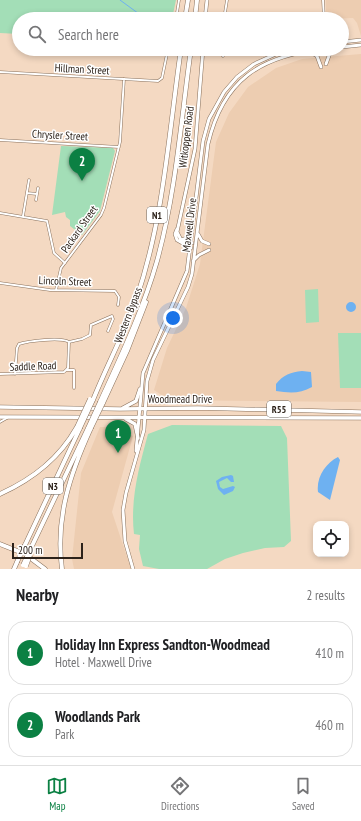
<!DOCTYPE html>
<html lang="en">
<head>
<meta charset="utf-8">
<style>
	:root { --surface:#fff; --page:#f2f2f2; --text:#202124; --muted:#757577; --line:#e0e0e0; --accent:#0b8043 }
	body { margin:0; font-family:"PT Sans Narrow",sans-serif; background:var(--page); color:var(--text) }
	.controls { position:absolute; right:12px; bottom:12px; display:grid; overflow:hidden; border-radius:8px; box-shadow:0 2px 6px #0003 }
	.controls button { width:36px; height:36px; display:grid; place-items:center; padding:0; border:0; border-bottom:1px solid var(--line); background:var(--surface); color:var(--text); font:20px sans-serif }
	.scale { position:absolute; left:12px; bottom:10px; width:71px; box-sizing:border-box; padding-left:4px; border:2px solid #2c221a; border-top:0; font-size:11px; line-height:14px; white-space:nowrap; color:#2c221a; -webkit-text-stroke:3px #fff; paint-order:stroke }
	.you { position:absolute; left:173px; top:318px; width:14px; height:14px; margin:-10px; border:3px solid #fff; border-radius:50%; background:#1a73e8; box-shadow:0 0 0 6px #1a73e833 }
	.badge { display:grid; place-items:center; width:26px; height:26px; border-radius:50%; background:var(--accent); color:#fff; font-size:13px; font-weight:700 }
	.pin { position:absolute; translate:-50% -33px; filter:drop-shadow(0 1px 2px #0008) }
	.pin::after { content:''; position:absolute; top:21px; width:14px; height:12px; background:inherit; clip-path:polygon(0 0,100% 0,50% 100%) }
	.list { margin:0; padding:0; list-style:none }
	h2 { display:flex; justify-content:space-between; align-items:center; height:52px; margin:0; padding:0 16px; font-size:17px }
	h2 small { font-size:13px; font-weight:400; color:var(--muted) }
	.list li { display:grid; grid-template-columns:26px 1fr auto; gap:12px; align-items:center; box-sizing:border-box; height:64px; margin:0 8px 8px; padding:0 8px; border:1px solid var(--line); border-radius:16px }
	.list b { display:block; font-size:15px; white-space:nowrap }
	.list p { margin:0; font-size:13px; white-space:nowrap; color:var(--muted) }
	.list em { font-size:13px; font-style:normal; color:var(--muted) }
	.icon { flex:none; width:22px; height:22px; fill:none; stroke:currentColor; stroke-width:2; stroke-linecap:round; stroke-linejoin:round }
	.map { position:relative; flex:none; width:361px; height:569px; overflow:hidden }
	.search { position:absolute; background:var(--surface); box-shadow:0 2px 6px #0003; left:12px; right:12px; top:12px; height:44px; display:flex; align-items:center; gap:10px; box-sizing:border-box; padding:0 14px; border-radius:22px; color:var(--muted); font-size:15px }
	.sheet { height:196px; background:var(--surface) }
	nav { display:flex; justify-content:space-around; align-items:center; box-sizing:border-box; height:56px; border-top:1px solid var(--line); background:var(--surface); font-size:11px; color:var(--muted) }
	nav a { display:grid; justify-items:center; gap:2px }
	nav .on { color:var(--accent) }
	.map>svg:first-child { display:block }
</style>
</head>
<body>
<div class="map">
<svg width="361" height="569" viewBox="0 0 361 569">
	<rect width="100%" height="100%" fill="#f4d9c2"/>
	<path fill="#edcdb1" d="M326,0H361V36L357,23L353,18L326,19Z
		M361,54V402L169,400L154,390L167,348L186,308L200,264L216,142L229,113L248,87L276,68L302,59Z
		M100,427H112L133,436L112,512L131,569H74L72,559L81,473Z"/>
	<path fill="#a3deb7" d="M0,0H176L172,19H19V34L0,33Z
		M61,146L113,148L115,151L100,211L82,235L70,226V220L66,217L65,212L52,215Z
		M318,289L319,322L306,323L305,290Z
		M338,333H361V388H340Z
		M172,425L281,426L287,438L291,541L284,547L265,548L243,553L225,559L207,569H159L143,566L139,549L140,535L134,534C130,500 139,467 148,434Z"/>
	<path fill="#6eb1f1" d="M346 307a5 5 0 1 1 10 0a5 5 0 1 1-10 0Z
		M302,371L311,372L312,387C300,394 289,393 276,391V384C283,375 291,372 302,371Z
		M338,457L340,460L330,500L318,492C316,477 326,463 338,457Z
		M231,475L233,476L234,482H231L227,478L219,482L220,487L223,489L233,486L235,487L233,491L224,495L218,489L216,481L222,477Z"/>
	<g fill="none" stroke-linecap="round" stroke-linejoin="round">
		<path stroke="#6eb1f1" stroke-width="1" d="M120,0L146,19"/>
		<defs>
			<path id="minor" d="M323,0L324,19
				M176,19L179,0
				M224,19L227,0
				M223,56L226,49
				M0,72L158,81L162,78L168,49
				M0,140L119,147
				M27,193L37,194
				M36,200L38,188
				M0,213L47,221L54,253L65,263
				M23,216L29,180
				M0,283L50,290L115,291L119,297L118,305
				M56,290L61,268L101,215L104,208L120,142L124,79
				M69,342L82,339L90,335L91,325L112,316L113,319L108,331
				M67,370H74V388
				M0,374L64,372L68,368L69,342C61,337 28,341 19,344L17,348L15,374
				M0,422L7,418"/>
			<path id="secondary" d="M205,19L207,0
				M342,42L361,40
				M342,47L361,45
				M309,51L317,56L321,67
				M326,64L330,53L338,49
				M177,229L175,234L177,240L191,248
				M198,234L202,241L209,244
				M181,240L187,238L191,234
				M192,243L181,240L177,232L195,149L203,49
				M193,261L199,255L209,250
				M136,451L143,373L187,271L203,141L209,119L224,92L237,77L254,64L287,49
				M133,569L125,541L123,510L126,493L144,430L147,381L153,360L188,287L192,274L208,144C223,80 260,56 323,49"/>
			<path id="primary" d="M0,407L120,409L198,408L361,412
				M123,408L136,401L140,389
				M0,417L361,418
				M126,419L135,424L138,438"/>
			<path id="motorway" d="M185,19L188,0
				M195,19L197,0
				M93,400C107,365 125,332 137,297C164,217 169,131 181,49
				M100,402C121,356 143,310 157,261C176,192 181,120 191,49
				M103,403L127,351L146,302
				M0,494C33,479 59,459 77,427
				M0,544L25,554L45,569
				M25,545L80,428
				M31,548L88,428
				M14,569L17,562
				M62,569C55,518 70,474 91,428"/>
		</defs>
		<use href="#minor" stroke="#89715c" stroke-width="3"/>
		<use href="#secondary" stroke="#89715c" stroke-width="4"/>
		<use href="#primary" stroke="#89715c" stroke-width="4.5"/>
		<use href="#motorway" stroke="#89715c" stroke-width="5"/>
		<use href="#minor" stroke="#fff" stroke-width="2"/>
		<use href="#secondary" stroke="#fff" stroke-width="3"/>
		<use href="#primary" stroke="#fff" stroke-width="3.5"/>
		<use href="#motorway" stroke="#fff" stroke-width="4"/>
		<defs>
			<path id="motorway-bridge" d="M77,427L90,399
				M80,428L93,400
				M88,428L100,402
				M91,428L103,403
				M17,562L25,545
				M23,565L31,548
				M26,566L30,555"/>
		</defs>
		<use href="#motorway-bridge" stroke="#89715c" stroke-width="5" stroke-linecap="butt"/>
		<use href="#motorway-bridge" stroke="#fff" stroke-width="4"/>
	</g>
	<g text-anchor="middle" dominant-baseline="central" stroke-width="3" stroke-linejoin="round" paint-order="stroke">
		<g fill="#fff" stroke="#6b645f" stroke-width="1">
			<rect x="147" y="207" width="20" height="16" rx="3"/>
			<rect x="267" y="401" width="24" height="16" rx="3"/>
			<rect x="43" y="478" width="20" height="16" rx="3"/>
		</g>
		<g font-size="10" font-weight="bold" fill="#2c221a">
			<text x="157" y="215">N1</text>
			<text x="279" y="409">R55</text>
			<text x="53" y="486">N3</text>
		</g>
		<g font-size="11" fill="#2c221a" stroke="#fff">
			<text transform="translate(82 69) rotate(3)">Hillman Street</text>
			<text transform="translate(60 135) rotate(3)">Chrysler Street</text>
			<text transform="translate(186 137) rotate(-83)">Witkoppen Road</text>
			<text transform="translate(189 225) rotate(-83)">Maxwell Drive</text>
			<text transform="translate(79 229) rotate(-55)">Packard Street</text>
			<text transform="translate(65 281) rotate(2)">Lincoln Street</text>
			<text transform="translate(128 315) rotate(-69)">Western Bypass</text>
			<text transform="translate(33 366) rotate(-2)">Saddle Road</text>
			<text x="180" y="399">Woodmead Drive</text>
		</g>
	</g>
</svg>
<div class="controls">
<button><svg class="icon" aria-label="locate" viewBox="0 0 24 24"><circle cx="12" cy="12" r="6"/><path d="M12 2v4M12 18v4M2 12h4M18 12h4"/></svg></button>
</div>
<div class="scale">200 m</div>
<div class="you"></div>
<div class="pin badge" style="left:118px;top:453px">1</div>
<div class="pin badge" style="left:82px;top:181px">2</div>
<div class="search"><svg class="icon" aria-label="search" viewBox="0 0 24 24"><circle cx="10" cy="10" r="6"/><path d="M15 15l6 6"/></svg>Search here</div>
</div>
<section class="sheet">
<h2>Nearby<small>2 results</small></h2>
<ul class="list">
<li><span class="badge">1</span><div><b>Holiday Inn Express Sandton-Woodmead</b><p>Hotel · Maxwell Drive</p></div><em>410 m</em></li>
<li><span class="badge">2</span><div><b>Woodlands Park</b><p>Park</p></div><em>460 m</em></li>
</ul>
</section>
<nav>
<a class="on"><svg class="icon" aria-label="map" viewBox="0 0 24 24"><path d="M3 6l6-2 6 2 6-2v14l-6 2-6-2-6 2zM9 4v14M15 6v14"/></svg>Map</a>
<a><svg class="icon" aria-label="directions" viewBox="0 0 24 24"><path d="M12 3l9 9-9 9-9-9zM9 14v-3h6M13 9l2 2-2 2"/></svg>Directions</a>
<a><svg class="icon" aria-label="saved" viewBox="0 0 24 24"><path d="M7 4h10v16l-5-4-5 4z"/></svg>Saved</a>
</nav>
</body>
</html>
